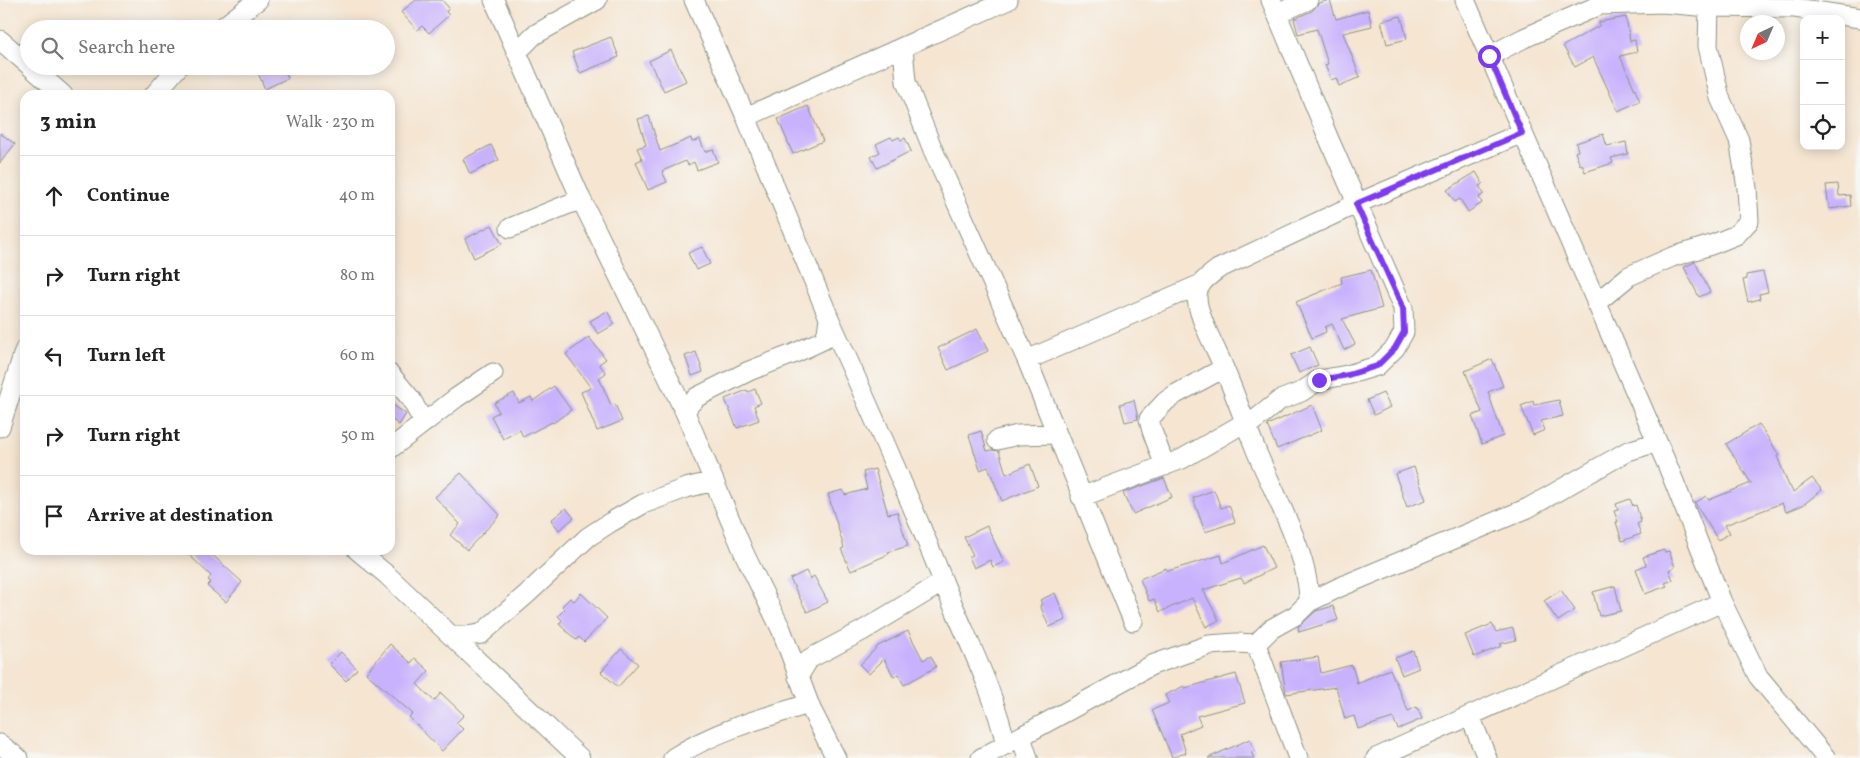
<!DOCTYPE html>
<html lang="en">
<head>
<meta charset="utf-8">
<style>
	:root { --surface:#fff; --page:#f2f2f2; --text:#222; --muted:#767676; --line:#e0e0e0 }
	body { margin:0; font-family:Vollkorn,serif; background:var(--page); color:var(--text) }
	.controls { position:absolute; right:15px; top:15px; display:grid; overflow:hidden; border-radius:10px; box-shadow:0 2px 12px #0003 }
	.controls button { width:45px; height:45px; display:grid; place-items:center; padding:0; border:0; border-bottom:1px solid var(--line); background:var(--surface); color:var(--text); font:25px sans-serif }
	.compass { position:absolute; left:1740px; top:15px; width:45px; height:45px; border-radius:50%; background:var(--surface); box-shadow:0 2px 12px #0003; rotate:224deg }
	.stop { position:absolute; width:15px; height:15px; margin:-11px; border:4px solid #7c3aed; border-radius:50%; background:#fff }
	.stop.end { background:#7c3aed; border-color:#fff; box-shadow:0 1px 5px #0008 }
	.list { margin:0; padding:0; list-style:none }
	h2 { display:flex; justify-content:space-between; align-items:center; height:65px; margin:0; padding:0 20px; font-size:21px }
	h2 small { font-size:16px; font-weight:400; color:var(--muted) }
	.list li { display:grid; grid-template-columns:32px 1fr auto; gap:15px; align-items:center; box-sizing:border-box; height:80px; padding:0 20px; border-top:1px solid var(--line) }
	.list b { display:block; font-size:19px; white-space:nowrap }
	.list em { font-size:16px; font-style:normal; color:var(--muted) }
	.icon { flex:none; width:28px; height:28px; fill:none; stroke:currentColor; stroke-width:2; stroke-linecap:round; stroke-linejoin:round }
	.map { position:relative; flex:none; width:1860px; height:758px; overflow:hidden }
	.search { position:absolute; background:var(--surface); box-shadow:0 2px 12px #0003; left:20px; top:20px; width:375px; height:55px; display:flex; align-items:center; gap:12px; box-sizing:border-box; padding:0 18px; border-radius:28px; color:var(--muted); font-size:19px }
	.panel { position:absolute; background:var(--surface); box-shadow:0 2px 12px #0003; left:20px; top:90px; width:375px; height:465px; border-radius:15px }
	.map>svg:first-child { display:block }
</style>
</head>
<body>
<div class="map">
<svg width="1860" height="758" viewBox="0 0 1860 758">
	<rect width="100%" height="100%" fill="#f6f6f2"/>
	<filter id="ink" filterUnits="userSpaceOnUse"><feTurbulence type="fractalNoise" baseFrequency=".02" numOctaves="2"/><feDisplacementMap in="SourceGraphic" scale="10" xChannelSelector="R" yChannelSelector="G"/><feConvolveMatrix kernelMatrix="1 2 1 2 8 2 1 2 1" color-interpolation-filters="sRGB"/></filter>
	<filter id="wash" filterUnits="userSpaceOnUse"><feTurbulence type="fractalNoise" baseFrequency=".0096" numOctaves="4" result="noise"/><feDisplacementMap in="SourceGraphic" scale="20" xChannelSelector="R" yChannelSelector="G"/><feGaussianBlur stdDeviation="1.12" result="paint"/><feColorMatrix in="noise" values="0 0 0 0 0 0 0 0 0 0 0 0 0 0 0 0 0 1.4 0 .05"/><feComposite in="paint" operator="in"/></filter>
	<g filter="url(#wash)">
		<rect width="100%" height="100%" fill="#f5e5d1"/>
		<g id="blocks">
			<path fill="#c9b2fd" d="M416,0H442L449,8L446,12L449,15L429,33L422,26L417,30L401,12Z
				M1330,0L1336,19L1368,10L1372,26L1343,33L1360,77L1339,86L1336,78L1331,80L1325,65L1328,64L1317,29L1298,34L1294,19L1312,11L1319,3Z
				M1401,16L1407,39L1387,44L1381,21Z
				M1626,17L1630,41L1635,40L1637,52L1620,56L1640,101L1618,111L1593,57L1575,67L1563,46L1599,26V22Z
				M611,37L619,57L580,73L572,52Z
				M671,50L686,81L664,91L649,61Z
				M255,66H283L288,78L265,89Z
				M808,106L823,141L793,154L778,119Z
				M649,116L660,151L691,138L692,142L700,139L705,152L713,149L718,162L697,170L694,162L688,165L686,161L662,171L667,182L648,190L636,162L642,159L637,148L646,145L638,119Z
				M0,133L15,144L0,163Z
				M1603,134L1607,146L1626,142L1628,154L1611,158L1613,163L1585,172L1582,164L1580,165L1575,152L1578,151L1576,143Z
				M891,137L893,140L899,137L901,140L905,138L911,151L877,168L871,157L880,152L876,144Z
				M491,145L499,160L470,174L463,159Z
				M1476,172L1483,184L1479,186L1484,194L1479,197L1482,203L1468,212L1460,199L1455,202L1447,190Z
				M1838,184L1839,196L1850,195L1851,206L1829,209L1826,185Z
				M492,225L502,244L474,258L465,239Z
				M702,247L710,264L696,270L688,253Z
				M1695,262L1710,292L1699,297L1684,267Z
				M1371,270L1382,308L1342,319L1355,344L1344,350L1332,324L1325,327L1326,332L1312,338L1296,302L1342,283L1341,277Z
				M1763,272L1768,292L1759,294L1760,299L1748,302L1743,280L1747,279L1746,275Z
				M607,311L615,324L598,334L590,321Z
				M977,329L988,351L948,370L938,348Z
				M589,337L606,359L599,364L606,373L599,378L611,405L615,404L622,421L597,431L581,392L591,388L566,354Z
				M1310,347L1318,365L1299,373L1291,355Z
				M696,352L703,372L692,376L685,356Z
				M1492,359L1503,386L1488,392L1503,436L1482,444L1472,416L1482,412L1465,371Z
				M554,386L571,410L553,423L552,422L523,437L520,430L503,439L491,416L499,412L494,403L514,393L519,403L531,397L533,401Z
				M755,389L761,403L754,406L759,420L737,428L725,399L747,390L748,392Z
				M1383,393L1390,407L1374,415L1367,400Z
				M1134,400L1138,419L1125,422L1120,404Z
				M1559,400L1563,416L1541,421L1545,430L1533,435L1521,406L1533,401L1534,405Z
				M390,403L406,414L399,425L390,418Z
				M1312,405L1322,430L1277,449L1267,425Z
				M1759,424L1779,455L1777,456L1789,486H1790L1793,492L1812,478L1822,490L1803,505L1786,512L1782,503L1725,525L1730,533L1718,540L1695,503L1706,496L1709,500L1751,483L1726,444Z
				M981,431L987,451L992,450L999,451L1006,474L1030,464L1038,486L1002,501L988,467L980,470L969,435Z
				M1414,467L1426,500L1407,507L1395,474Z
				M875,469L888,514L897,512L908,546L888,552L889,554L851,571L841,549L844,548L828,494L843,490L845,495L867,489L863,472Z
				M461,473L500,515L467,550L450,535L460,524L435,497Z
				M1164,478L1172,497L1133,514L1123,493Z
				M1214,490L1221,508L1229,505L1235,522L1205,532L1193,498Z
				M1630,499L1633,506L1636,505L1641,522L1637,524L1641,534L1622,541L1616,522H1618L1614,511L1618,510L1616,504Z
				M566,508L574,518L559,530L551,520Z
				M987,526L1004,562L993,567L990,560L974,568L969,557L973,555L964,537Z
				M1263,545L1274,568L1244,583L1241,578L1203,590L1219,620L1206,627L1192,598L1160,612L1154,599L1149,601L1140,579L1166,568L1168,571L1221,555L1223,563Z
				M184,550H207L242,582L226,602L207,586L211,582L208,580L211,576Z
				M1664,550L1665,552L1669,551L1675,567L1669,570L1673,580L1665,583L1667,586L1645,594L1636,569L1646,565L1643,557Z
				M806,571L810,579L814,576L828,602L807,612L790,579Z
				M1615,586L1621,611L1599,616L1593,592Z
				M1561,590L1575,610L1558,621L1544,601Z
				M581,593L607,618L584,642L579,637L576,640L559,624L562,620L558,616L565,609L562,606L570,598L574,601Z
				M1055,593L1066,620L1049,627L1040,605L1042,604L1040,600Z
				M1333,606L1338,620L1299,632L1298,627L1316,611Z
				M1492,624L1496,632L1513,628L1516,640L1500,644L1502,646L1474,657L1465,635Z
				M908,631L923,660L931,656L936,667L904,685L898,674L894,677L884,659L869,674L860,665L878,646Z
				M390,644L411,663L415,658L429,671L417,684L434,701L441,693L464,715L456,723L463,729L442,751L409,717L413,714L366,673Z
				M621,649L638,664L618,687L601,672Z
				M1413,651L1419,668L1402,675L1395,658Z
				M341,652L357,669L346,681L329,664Z
				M1318,657L1321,673L1352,665L1357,683L1390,669L1408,711L1417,707L1422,719L1398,729L1393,718L1358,729L1354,716L1345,719L1336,687L1286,694L1281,662Z
				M1236,674L1245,703L1197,716L1201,725L1180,734L1186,753L1172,757L1152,710L1169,703L1165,695L1184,686L1185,688Z
				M1250,739L1255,751L1251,752L1254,758H1208Z"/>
		</g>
	</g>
	<g filter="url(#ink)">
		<use href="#blocks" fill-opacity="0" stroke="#8a9182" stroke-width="1"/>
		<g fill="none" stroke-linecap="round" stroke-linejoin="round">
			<defs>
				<path id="minor" d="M494,0L581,199L685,412L744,553L781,629L811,709L836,758
					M1465,0L1669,469L1722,602L1758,676L1826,758
					M1277,14L1308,0
					M220,29L258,0
					M0,40L29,65
					M903,48L906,82L933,150L1027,360L1133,621
					M518,51L534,35L597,0
					M1489,56L1524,38L1600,5L1663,3L1709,7L1795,8L1860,18
					M30,66L63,95
					M154,95L179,66
					M746,117L1008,0
					M510,228L581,199
					M1596,303L1629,276L1672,257L1711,245L1736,235L1749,221L1747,188L1739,140L1720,98L1708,46L1709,7
					M829,318C869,406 909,496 945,586C966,638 994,690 1006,745
					M1027,360L1201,284
					M390,374L411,399L424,423
					M685,412L690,404L697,397L749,371L793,354L823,340L827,333L829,318L746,117L694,0
					M0,427L25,349
					M1246,427L1280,400L1301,392L1319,380L1347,375L1377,366L1395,348L1404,332L1403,308L1328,137L1271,0
					M997,440L1018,435L1057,434
					M390,449L456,398L493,373
					M1165,466L1152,431L1149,419L1166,401L1176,394L1224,368
					M1081,497L1182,459L1244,423
					M357,550L387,575L580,758
					M1309,602L1340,587L1528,508L1628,451L1657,442
					M452,636H467L481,634L527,594L588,537L611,522L643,504L686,488L714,481
					M798,677L809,659L862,631L943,582
					M1470,716L1487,758
					M1021,737L1028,758
					M0,744L18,758
					M673,758C714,731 762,718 809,704
					M981,758L1152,665L1209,645L1236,643L1256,644
					M1298,758L1256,644L1271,629L1296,615L1309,602C1309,555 1276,498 1258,455C1246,426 1236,396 1223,366C1216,348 1196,314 1197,295C1198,283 1209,276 1218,269L1356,204L1522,133
					M1376,758L1722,602"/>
			</defs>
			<use href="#minor" stroke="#8a9182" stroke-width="21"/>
			<use href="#minor" stroke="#fff" stroke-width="19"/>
		</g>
	</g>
	<g fill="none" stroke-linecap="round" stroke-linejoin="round" filter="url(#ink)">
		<path stroke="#7c3aed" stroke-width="6" d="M1319,380L1348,375L1377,366L1395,348L1404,332L1403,308L1356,204L1522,133L1489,56"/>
	</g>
</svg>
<div class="controls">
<button>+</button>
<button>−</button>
<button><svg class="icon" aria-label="locate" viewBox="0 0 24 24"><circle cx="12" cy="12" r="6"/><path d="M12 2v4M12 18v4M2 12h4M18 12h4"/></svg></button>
</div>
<svg class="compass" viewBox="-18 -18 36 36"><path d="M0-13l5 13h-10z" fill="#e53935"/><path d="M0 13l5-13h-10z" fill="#767676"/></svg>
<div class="stop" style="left:1489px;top:56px"></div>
<div class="stop end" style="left:1319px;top:380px"></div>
<div class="search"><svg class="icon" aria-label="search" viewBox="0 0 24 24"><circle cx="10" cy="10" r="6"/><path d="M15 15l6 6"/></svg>Search here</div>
<section class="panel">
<h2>3 min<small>Walk · 230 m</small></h2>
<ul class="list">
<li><svg class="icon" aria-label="ahead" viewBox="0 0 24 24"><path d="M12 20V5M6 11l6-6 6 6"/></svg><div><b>Continue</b></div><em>40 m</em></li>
<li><svg class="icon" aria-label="right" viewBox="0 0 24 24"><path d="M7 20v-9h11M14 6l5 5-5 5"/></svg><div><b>Turn right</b></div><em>80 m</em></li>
<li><svg class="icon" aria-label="left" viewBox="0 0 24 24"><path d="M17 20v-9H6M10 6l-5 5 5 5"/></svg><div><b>Turn left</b></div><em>60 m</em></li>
<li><svg class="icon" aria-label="right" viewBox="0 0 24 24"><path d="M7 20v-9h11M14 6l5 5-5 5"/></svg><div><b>Turn right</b></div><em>50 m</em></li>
<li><svg class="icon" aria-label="arrive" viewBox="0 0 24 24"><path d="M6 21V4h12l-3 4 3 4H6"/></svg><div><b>Arrive at destination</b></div></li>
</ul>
</section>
</div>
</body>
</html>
